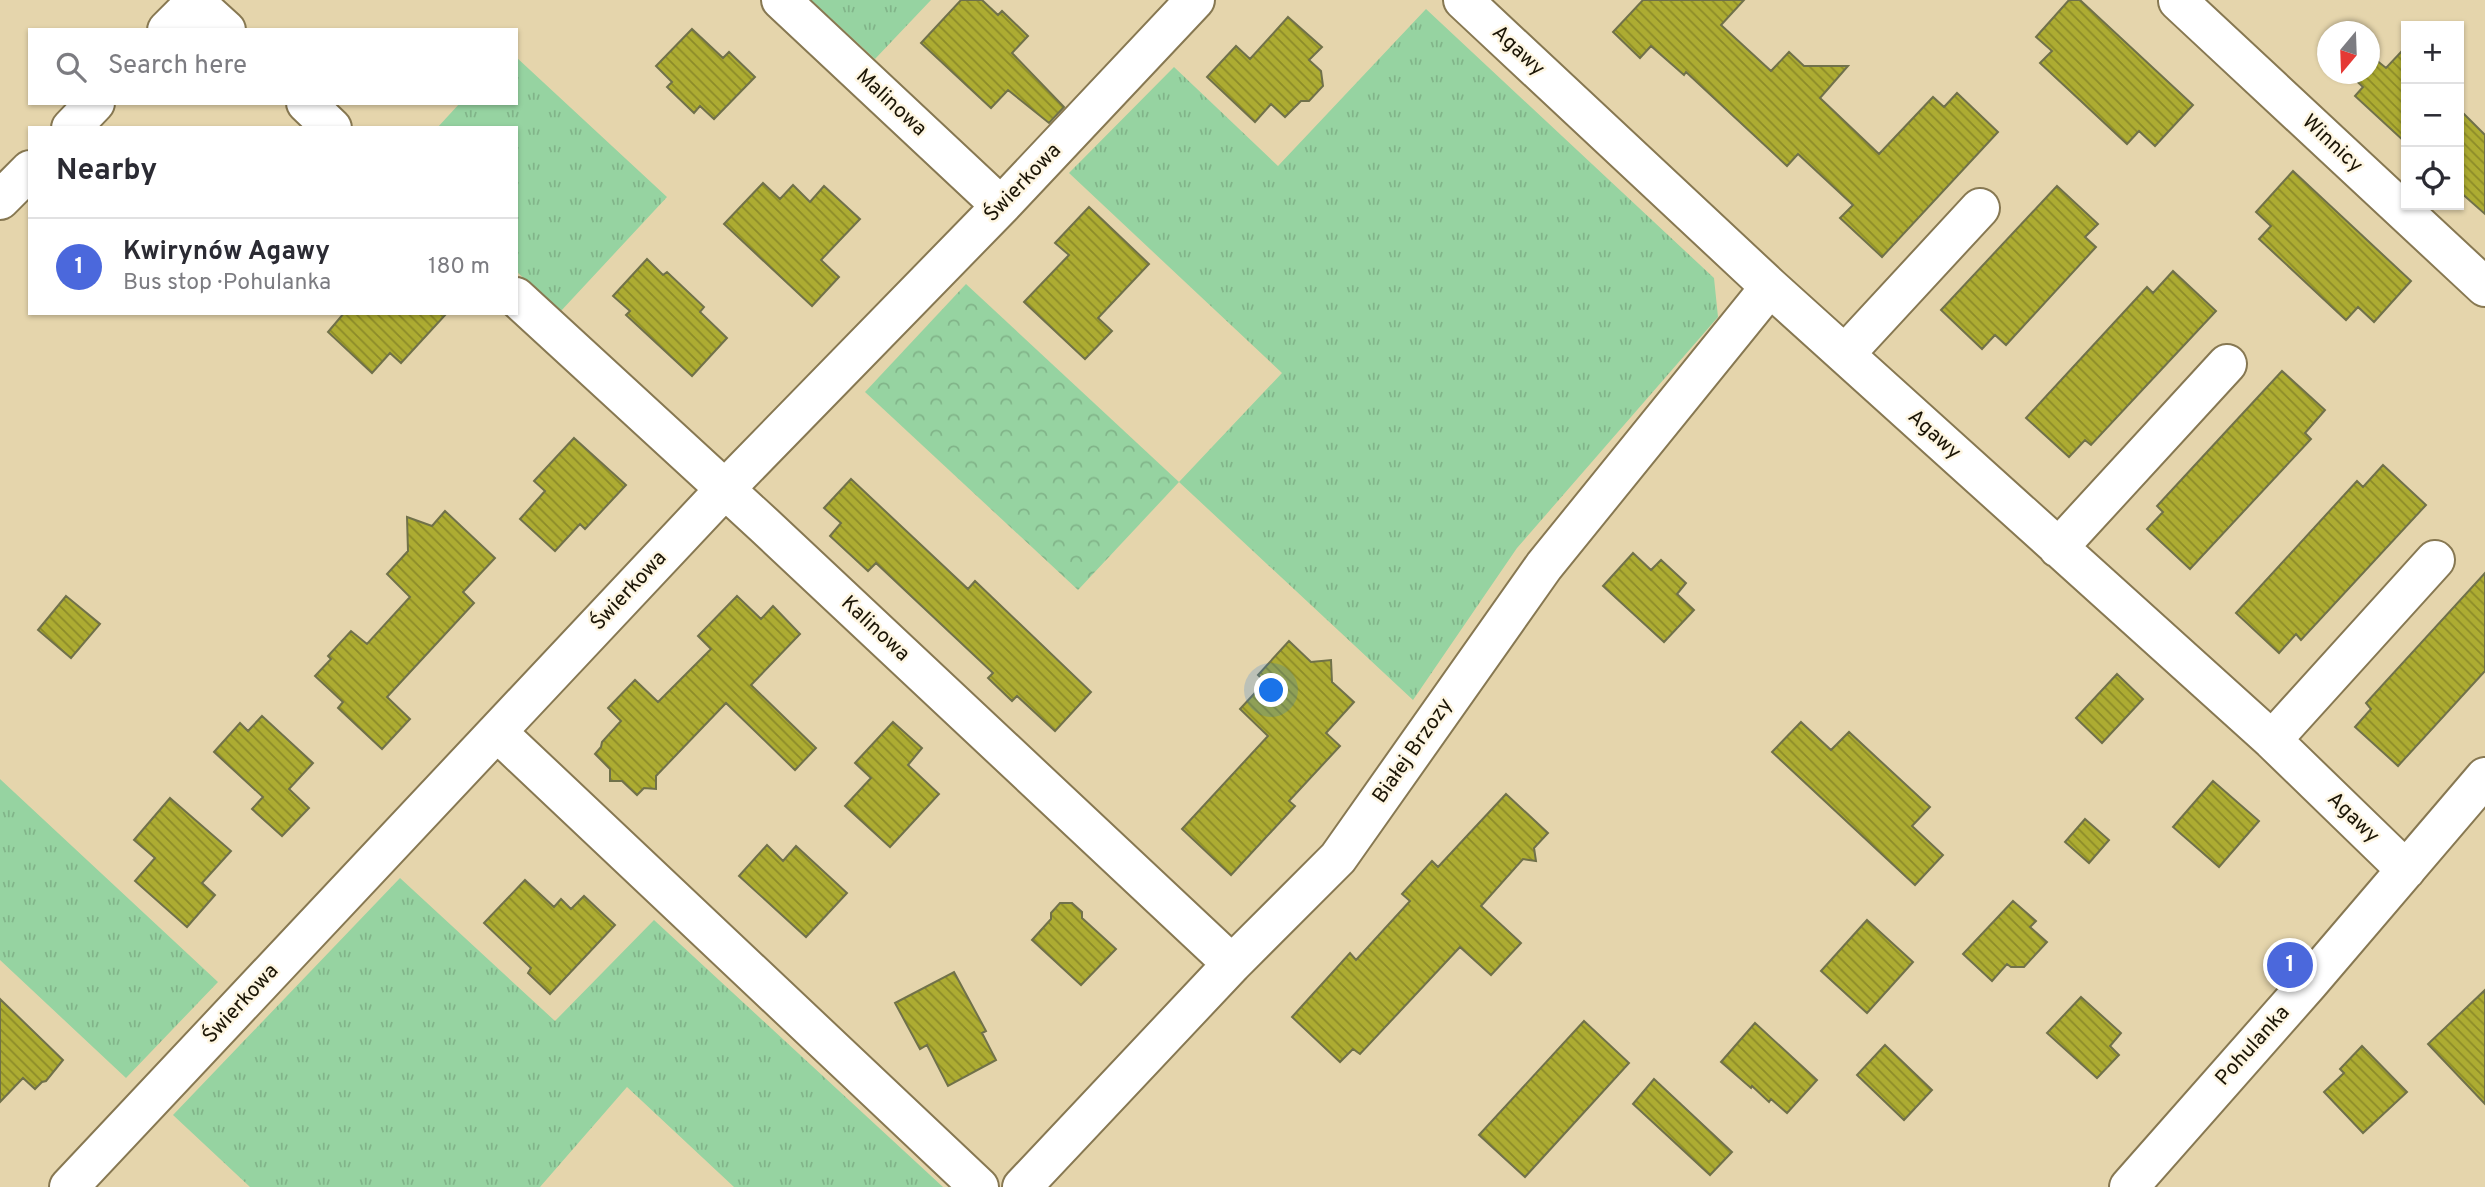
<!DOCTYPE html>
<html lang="en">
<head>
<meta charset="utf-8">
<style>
	:root { --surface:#fff; --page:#f2f2f3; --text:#2b2b33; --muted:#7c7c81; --line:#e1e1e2; --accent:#4b68dc }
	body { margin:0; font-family:Overpass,sans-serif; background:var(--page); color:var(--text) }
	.controls { position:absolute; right:21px; top:21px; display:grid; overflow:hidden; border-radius:0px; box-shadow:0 2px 5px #0004 }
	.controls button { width:63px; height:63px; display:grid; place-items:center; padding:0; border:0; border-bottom:2px solid var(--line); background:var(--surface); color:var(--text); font:35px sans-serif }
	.compass { position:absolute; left:2317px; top:21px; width:63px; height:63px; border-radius:50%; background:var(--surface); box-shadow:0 2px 5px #0004; rotate:199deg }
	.you { position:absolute; left:1272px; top:691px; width:24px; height:24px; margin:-18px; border:5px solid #fff; border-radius:50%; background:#1a73e8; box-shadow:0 0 0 10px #1a73e833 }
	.badge { display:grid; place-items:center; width:46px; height:46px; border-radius:50%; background:var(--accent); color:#fff; font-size:23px; font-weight:700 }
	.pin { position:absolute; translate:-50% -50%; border:4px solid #fff; box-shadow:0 2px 7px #0006 }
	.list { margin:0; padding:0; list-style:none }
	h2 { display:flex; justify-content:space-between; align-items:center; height:91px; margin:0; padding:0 28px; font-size:30px }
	h2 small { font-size:23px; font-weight:400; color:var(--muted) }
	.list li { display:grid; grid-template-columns:46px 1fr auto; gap:21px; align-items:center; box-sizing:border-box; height:98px; padding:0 28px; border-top:2px solid var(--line) }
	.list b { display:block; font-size:26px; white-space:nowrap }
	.list p { margin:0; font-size:23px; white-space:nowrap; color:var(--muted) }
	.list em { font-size:23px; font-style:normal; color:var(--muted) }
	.icon { flex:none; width:38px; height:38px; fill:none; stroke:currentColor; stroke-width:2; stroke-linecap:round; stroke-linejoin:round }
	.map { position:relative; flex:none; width:2485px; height:1187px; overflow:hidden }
	.search { position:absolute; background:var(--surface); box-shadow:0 2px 5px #0004; left:28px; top:28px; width:490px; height:77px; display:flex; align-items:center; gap:18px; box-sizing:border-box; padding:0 24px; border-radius:0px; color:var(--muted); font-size:26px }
	.panel { position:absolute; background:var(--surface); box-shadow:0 2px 5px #0004; left:28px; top:126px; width:490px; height:189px; border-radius:0px }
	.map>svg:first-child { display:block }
</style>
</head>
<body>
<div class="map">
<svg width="2485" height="1187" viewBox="0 0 2485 1187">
	<defs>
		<pattern id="grass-tufts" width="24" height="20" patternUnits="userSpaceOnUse" patternTransform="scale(1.75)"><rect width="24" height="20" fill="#96d3a1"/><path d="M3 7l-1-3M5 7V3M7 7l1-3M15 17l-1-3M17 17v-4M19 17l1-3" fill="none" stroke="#81b489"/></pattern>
		<pattern id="forest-crowns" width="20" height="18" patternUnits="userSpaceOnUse" patternTransform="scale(1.75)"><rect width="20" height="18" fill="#96d3a1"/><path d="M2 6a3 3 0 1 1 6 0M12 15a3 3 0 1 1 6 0" fill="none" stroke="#81b489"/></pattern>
		<pattern id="building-back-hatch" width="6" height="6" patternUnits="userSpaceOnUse" patternTransform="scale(1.75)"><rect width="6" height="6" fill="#adac32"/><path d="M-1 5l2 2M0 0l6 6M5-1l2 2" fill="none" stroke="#8c8b28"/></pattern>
	</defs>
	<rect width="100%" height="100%" fill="#e5d5ac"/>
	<path fill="url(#grass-tufts)" d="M811,0H931L875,59Z
		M1426,9L1714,278L1718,317L1517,548L1413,700L1179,482L1282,373L1069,173L1174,67L1278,166Z
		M516,57L667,197L560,312L516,271V128H437L460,103H516Z
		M0,779L218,982L126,1078L0,960Z
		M400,878L555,1021L654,920L943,1187H734L627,1087L540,1187H250L173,1115Z"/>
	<path fill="url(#forest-crowns)" d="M966,284L1179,482L1078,590L865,392Z"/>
	<path fill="url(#building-back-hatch)" stroke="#70714a" stroke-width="2" d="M961,0H982L998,15L1002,11L1028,36L1012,53L1064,107L1049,123L1008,90L991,108L921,43Z
		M1643,0H1744L1721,25L1771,71L1789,52L1804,66H1848L1820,98L1879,154L1933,97L1944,107L1957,93L1998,132L1882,257L1840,218L1853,205L1798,154L1787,166L1686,72L1684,75L1651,46L1640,58L1613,32Z
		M2069,0H2080L2193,105L2155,146L2139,131L2127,144L2040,63L2052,51L2036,37Z
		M1288,17L1322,47L1309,60L1321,71L1323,86L1309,101H1301L1285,117L1271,104L1255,122L1207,77L1236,46L1250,59Z
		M692,29L723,58L729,52L755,77L714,119L700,106L694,113L667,87L672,82L656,66Z
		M2402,51L2406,55V143L2355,96L2363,87L2349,74H2370V55L2386,68Z
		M2459,109L2485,135V214L2459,191Z
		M2293,171L2411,281L2374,322L2358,307L2346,320L2259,239L2271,226L2256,212Z
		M763,183L780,199L793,185L810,202L824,186L860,219L821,260L839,277L812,306L724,224Z
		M2057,186L2098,224L2085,237L2096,247L2006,345L1995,335L1982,349L1941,310Z
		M1089,207L1149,264L1098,318L1112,331L1085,359L1024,302L1069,255L1055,243Z
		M647,259L663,275L667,272L704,307L700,312L727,338L692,376L626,315L630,311L613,296Z
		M2173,271L2216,311L2091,445L2085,440L2069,457L2026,418L2147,287L2153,293Z
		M344,313H447L401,363L390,353L372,373L328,332Z
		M2282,371L2325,410L2305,433L2311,439L2190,569L2147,529L2163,512L2157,506Z
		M574,438L626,485L585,529L580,524L555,551L520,519L545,491L534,481Z
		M2383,465L2426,505L2301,640L2296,634L2279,653L2236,613L2357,481L2363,487Z
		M851,479L968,589L975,581L1091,692L1055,731L1017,696L1012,701L988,678L993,673L876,563L868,571L830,536L841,523L824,508Z
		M445,511L495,558L463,592L474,603L387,697L410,719L382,749L338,708L343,702L315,676L331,659L328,656L351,631L367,644L410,597L387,574L408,551L407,517L432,526Z
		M1633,553L1651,570L1661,560L1686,583L1677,594L1694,610L1664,642L1603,586Z
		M2485,573V671L2398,766L2355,727L2371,709L2366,703Z
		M66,596L100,624L71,658L38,630Z
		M737,596L761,619L773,606L800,634L751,685L816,748L795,770L726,703L656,776V789L644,788L637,795L622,781H610V769L595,754L601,747L602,742L621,721L608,708L635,680L658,702L711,649L698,636Z
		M1289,641L1311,662L1331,660L1332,682L1354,702L1326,733L1340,746L1289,801L1295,806L1231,875L1182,829L1268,736L1240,709L1265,682L1258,675Z
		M2117,674L2143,699L2102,743L2076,718Z
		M262,716L313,763L289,789L309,808L282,836L252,809L263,797L214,752L240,723L248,731Z
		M893,722L922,748L908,765L939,794L890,847L845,806L871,778L855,763Z
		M1801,722L1831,750L1849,732L1930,807L1912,826L1943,855L1915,885L1772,752Z
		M2213,781L2259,821L2219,867L2173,827Z
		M1506,794L1548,833L1534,848L1536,861L1523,859L1481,906L1521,943L1491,975L1460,947L1360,1054L1353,1049L1340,1062L1292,1017L1350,953L1356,960L1410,901L1402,894L1432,861L1438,867Z
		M170,798L231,851L202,883L215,895L187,927L135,881L155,858L134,840Z
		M2085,819L2109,840L2089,863L2065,842Z
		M767,845L783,861L796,846L847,893L806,937L739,876Z
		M525,880L554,907L561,899L571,909L584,896L615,925L550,994L528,973L531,968L484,923Z
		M2013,901L2036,921L2030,927L2047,942L2024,967H2011L2007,964L1992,981L1963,954Z
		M1060,903H1072L1082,912V918L1116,949L1081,985L1032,940L1051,919V913Z
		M1867,920L1913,962L1867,1013L1821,971Z
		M954,972L986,1031L982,1033L996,1060L948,1086L927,1045L920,1049L895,1003Z
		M2485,990V1104L2428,1044Z
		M2081,997L2121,1033L2110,1046L2119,1055L2097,1078L2047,1033Z
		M0,999L63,1060L46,1081L42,1082L35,1089L23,1078L0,1102Z
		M1584,1021L1629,1063L1525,1177L1479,1135Z
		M1755,1023L1817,1080L1787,1113L1771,1099L1769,1102L1752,1086L1751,1088L1721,1062Z
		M1885,1045L1932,1090L1904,1120L1857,1075Z
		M2362,1046L2407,1092L2363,1133L2324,1092L2344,1073L2340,1069Z
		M1654,1079L1732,1152L1710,1175L1633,1104Z"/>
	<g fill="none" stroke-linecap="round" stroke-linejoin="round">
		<defs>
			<path id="minor" d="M781,0L1001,206
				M1463,0L1770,287L2272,740L2406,870
				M2178,1L2485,287
				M195,2L226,30
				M167,30L197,0
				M306,103L332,128
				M71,128L95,103
				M0,200L30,170
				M516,297L764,525L1232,964
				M1845,354L1980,208
				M2058,548L2227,364
				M497,732L979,1187
				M2272,740L2435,560
				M69,1187L725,489L1001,206L1195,0
				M1022,1187L1232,964L1338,858L1544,566L1770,287
				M2129,1187L2309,983L2485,777"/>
		</defs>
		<use href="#minor" stroke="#877852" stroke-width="42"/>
		<use href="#minor" stroke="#fff" stroke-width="38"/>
	</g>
	<g text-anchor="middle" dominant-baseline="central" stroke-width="5" stroke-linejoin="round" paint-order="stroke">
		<g font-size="21" fill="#1b1506" stroke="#fef6e2">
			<text transform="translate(1518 51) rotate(43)">Agawy</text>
			<text transform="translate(891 103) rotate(43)">Malinowa</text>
			<text transform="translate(2332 144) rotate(43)">Winnicy</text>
			<text transform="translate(1023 183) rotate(-46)">Świerkowa</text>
			<text transform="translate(1934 435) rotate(42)">Agawy</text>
			<text transform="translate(629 591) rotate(-47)">Świerkowa</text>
			<text transform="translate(875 629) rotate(43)">Kalinowa</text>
			<text transform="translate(1413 751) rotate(-55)">Białej Brzozy</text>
			<text transform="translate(2353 818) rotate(44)">Agawy</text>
			<text transform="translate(241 1004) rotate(-47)">Świerkowa</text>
			<text transform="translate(2253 1046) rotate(-48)">Pohulanka</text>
		</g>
	</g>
</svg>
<div class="controls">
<button>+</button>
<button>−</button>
<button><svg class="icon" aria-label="locate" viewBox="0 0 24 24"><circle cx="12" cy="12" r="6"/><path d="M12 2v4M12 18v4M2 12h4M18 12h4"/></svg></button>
</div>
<svg class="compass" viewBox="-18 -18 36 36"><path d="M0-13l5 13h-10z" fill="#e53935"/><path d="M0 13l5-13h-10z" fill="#7c7c81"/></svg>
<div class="you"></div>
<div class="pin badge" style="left:2290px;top:965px">1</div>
<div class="search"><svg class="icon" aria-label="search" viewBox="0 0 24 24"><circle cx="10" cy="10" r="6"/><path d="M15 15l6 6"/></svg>Search here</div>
<section class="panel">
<h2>Nearby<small></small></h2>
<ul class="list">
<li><span class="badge">1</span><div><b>Kwirynów Agawy</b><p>Bus stop · Pohulanka</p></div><em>180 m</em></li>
</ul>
</section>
</div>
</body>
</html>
